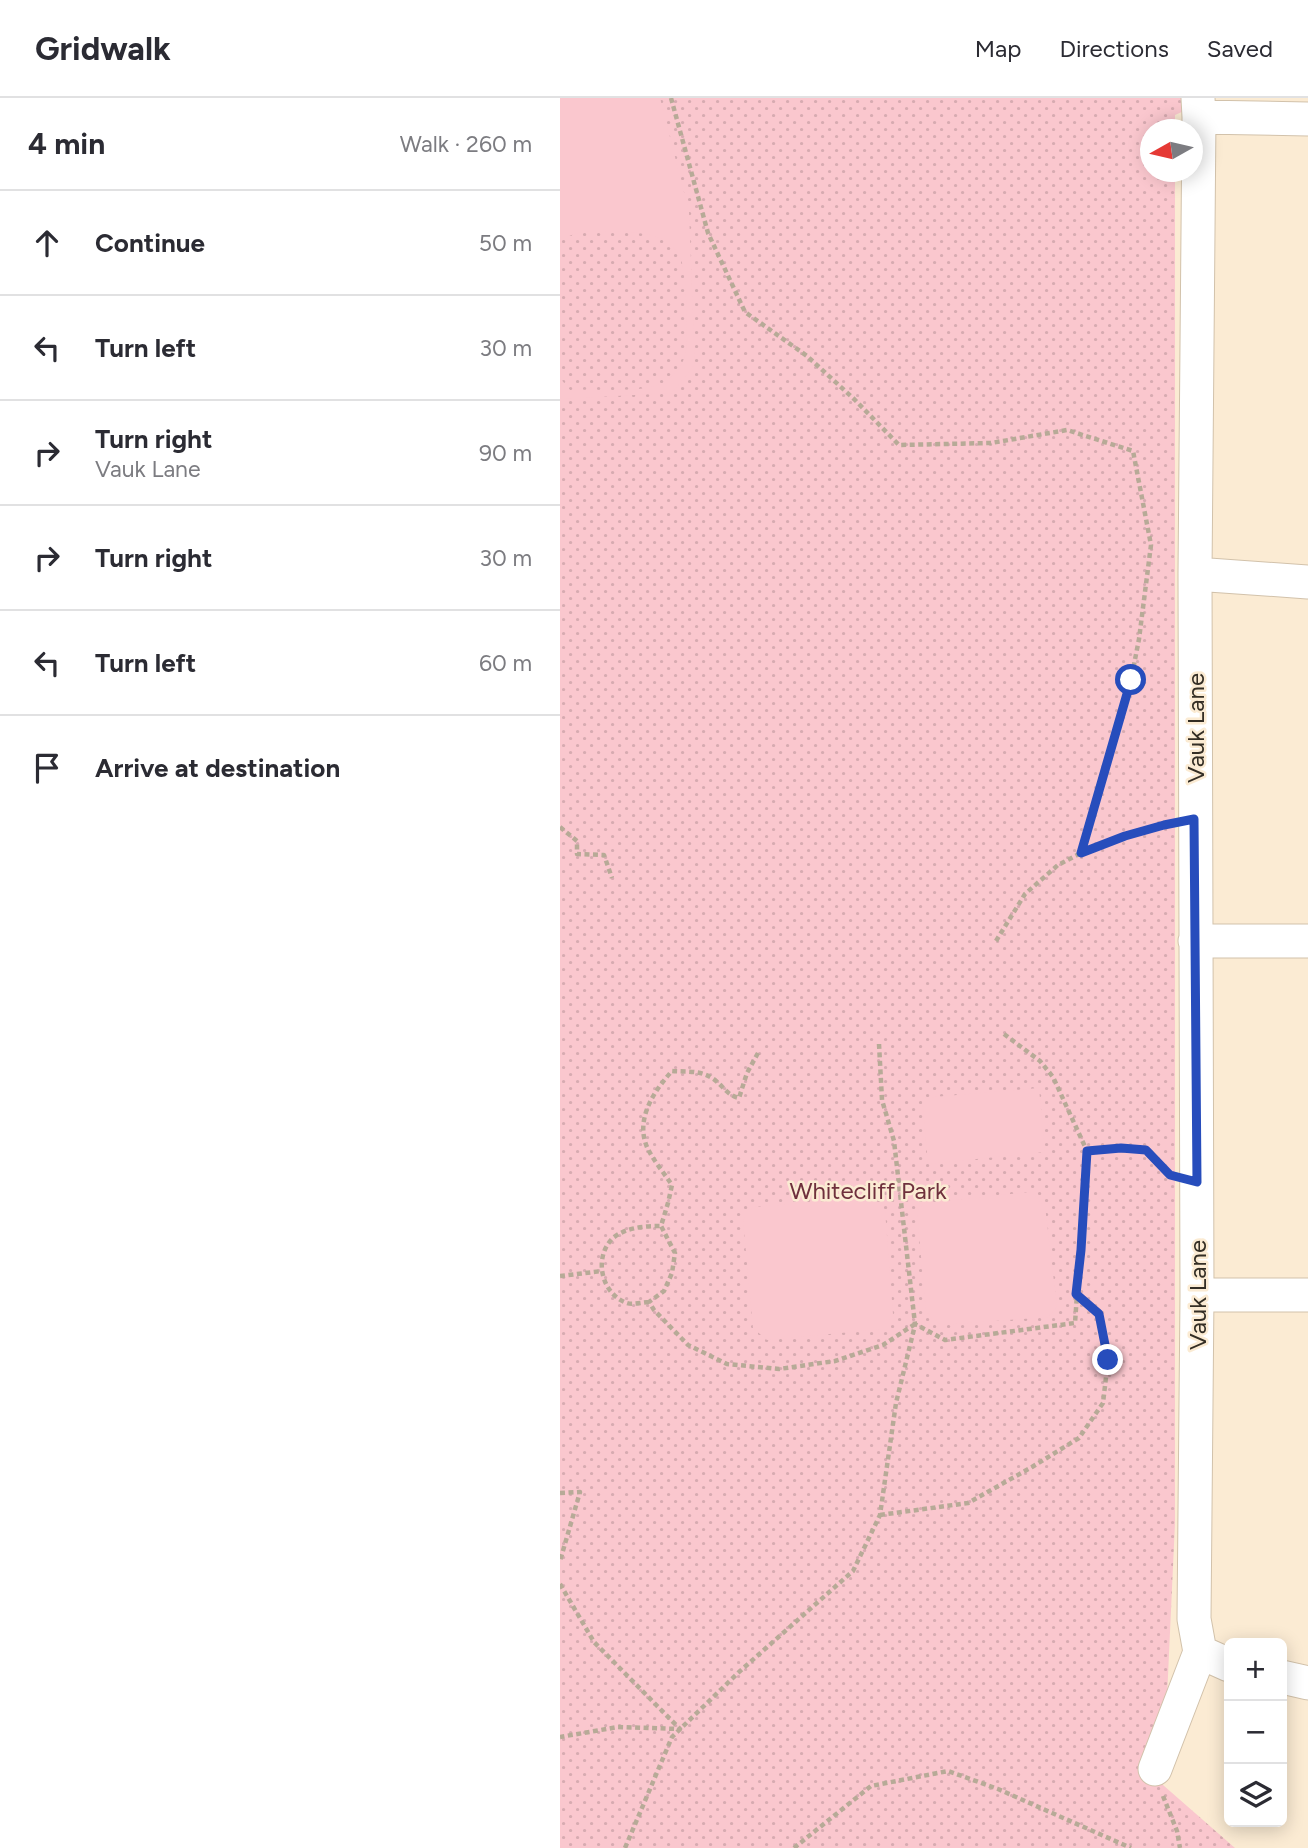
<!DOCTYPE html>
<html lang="en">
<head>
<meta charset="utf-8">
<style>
	:root { --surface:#fff; --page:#f7f7f7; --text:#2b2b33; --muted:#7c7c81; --line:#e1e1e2 }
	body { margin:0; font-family:Figtree,sans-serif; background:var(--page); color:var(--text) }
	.controls { position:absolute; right:21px; bottom:21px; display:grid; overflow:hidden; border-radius:10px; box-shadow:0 4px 18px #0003 }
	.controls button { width:63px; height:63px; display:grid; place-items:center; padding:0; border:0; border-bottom:2px solid var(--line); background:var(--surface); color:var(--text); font:35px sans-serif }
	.compass { position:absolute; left:580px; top:21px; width:63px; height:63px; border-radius:50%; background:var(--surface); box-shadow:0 4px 18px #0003; rotate:262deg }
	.stop { position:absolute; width:21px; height:21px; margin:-16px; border:5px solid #274dbc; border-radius:50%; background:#fff }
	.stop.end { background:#274dbc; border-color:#fff; box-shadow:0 2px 7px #0008 }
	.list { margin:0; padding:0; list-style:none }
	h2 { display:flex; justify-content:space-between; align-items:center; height:91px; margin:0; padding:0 28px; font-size:30px }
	h2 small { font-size:23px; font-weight:400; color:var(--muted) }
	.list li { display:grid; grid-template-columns:46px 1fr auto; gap:21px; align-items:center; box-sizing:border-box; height:105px; padding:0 28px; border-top:2px solid var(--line) }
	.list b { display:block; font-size:26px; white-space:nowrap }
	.list p { margin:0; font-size:23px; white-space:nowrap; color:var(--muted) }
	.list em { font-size:23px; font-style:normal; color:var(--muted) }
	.icon { flex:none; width:38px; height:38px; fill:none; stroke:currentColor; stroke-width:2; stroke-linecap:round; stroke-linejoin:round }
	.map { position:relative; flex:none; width:748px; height:1750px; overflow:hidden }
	header { display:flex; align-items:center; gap:42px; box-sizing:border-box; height:98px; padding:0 35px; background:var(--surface); border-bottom:2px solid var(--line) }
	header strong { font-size:33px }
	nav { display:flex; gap:38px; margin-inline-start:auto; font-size:24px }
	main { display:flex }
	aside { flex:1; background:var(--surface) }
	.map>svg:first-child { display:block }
</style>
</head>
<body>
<header>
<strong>Gridwalk</strong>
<nav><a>Map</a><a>Directions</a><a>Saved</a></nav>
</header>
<main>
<aside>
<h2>4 min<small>Walk · 260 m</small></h2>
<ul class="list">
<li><svg class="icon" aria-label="ahead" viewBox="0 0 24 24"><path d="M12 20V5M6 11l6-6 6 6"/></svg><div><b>Continue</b></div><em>50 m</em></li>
<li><svg class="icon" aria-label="left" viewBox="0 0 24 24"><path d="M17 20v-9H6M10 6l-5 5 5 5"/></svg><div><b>Turn left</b></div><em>30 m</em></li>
<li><svg class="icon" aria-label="right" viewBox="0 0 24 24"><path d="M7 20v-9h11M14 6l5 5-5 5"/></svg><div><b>Turn right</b><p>Vauk Lane</p></div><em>90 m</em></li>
<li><svg class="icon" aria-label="right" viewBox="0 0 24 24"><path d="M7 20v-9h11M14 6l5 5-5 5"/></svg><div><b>Turn right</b></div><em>30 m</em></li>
<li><svg class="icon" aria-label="left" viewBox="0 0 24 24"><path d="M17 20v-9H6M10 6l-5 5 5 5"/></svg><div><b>Turn left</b></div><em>60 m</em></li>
<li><svg class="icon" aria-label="arrive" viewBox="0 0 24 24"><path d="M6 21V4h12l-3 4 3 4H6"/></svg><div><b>Arrive at destination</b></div></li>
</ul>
</aside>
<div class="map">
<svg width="748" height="1750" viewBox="0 0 748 1750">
	<defs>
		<pattern id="grass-dots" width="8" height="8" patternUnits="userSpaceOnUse" patternTransform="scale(1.75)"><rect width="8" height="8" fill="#fac7ce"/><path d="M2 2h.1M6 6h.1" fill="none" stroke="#d7abb1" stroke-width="1.8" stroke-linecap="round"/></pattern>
	</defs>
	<rect width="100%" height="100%" fill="#fbebd3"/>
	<path fill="url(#grass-dots)" d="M0,0H653L615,17V31L590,32V74H615V1425L603,1687L675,1750H0Z"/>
	<path fill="#fac7ce" d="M0,0H100L129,114L135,266L112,295L0,301V280L10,292C35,291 80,295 101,286C112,281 122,268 125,258C129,242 127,169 119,156C117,153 111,147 108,145C92,133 65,134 45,133C30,133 12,133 0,144Z
		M479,990L485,1054L368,1066L362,1000Z
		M470,1094L485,1108L497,1209L488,1219L381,1227L366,1214L357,1114L364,1105Z
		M312,1100L325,1112L333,1216L322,1231L207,1242L193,1230L183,1122L193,1109Z"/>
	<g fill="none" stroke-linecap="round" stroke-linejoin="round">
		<defs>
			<path id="minor" d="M638,0L639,19L635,476L637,1197L634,1521L640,1554
				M639,19L748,21
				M635,476L748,484
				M635,843H748
				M637,1197H748
				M640,1554L669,1567
				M722,1579L748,1585
				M595,1671L640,1554"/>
		</defs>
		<use href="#minor" stroke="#d2c2ab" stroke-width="35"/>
		<path stroke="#b7aa97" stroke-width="4.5" stroke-dasharray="5 3.5" stroke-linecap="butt" d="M111,0L148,135L185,214L247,258L294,301L339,347L431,345L507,332L573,353L591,447L579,541L571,582L521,755
			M0,729L17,743V756L44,757L52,780
			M436,843L465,796L498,767L521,755L565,738L607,726
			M444,936L480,963L493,979L527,1053L560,1050L586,1052L607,1073
			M319,946L322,1002L334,1043L355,1226L385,1242L515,1225L527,1053
			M198,955L187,975L179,1000C166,997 163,987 152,980C140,972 125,974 112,973C94,993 75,1021 87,1049C93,1062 104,1075 112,1087L108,1105L101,1128L115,1155L112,1175L104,1193L89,1204L94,1212L128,1247L167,1266L219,1271L275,1263L323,1247L355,1226
			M0,1178L42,1173
			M89,1204C83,1204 73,1207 67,1205C41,1196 33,1159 53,1140C66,1129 86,1128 101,1128
			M0,1395L20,1394L0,1463
			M320,1417L408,1405L472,1369L519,1340L543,1305L548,1262L539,1216L517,1196
			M0,1486L34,1544L120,1631L58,1629L0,1639
			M603,1698L617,1733L620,1750
			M65,1750L112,1639L179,1574L293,1473L320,1417L336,1305L355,1227
			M234,1750L311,1688L388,1673L438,1691L571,1750"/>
		<use href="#minor" stroke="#fff" stroke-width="33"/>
	</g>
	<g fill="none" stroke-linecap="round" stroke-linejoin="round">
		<path stroke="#274dbc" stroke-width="9" d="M548,1262L539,1216L516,1196L521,1152L527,1053L561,1050L586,1052L610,1077L637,1084L634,721L604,727L565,738L521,755L571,582"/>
	</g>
	<g text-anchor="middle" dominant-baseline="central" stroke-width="5" stroke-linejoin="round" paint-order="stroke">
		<g font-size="24" fill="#342e25" stroke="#fbebd3">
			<text transform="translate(635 630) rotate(-90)">Vauk Lane</text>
			<text transform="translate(637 1197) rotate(-90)">Vauk Lane</text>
		</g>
		<g font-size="24" fill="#6f303d" stroke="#fbebd3">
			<text x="308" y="1092">Whitecliff Park</text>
		</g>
	</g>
</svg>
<div class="controls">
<button>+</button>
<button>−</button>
<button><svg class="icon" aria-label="layers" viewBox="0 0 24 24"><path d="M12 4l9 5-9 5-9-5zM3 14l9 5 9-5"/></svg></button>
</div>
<svg class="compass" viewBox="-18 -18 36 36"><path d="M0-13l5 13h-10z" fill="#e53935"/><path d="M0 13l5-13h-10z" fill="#7c7c81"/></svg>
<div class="stop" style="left:571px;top:582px"></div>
<div class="stop end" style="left:548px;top:1262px"></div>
</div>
</main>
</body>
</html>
